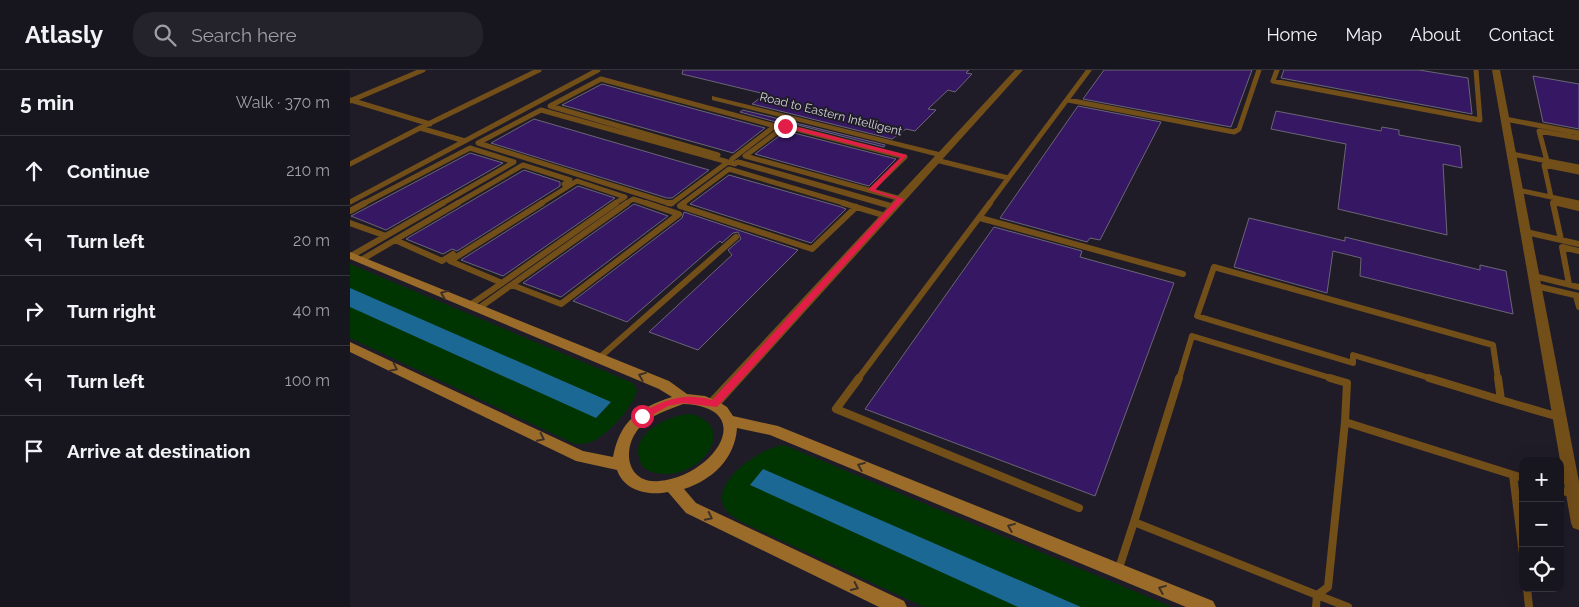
<!DOCTYPE html>
<html lang="en">
<head>
<meta charset="utf-8">
<style>
	:root { --surface:#17151e; --page:#24222b; --text:#f1f3f6; --muted:#9e9fa4; --line:#36343c }
	body { margin:0; font-family:Raleway,sans-serif; background:var(--page); color:var(--text) }
	.controls { position:absolute; right:15px; bottom:15px; display:grid; overflow:hidden; border-radius:10px; box-shadow:0 5px 20px #0002 }
	.controls button { width:45px; height:45px; display:grid; place-items:center; padding:0; border:0; border-bottom:1px solid var(--line); background:var(--surface); color:var(--text); font:25px sans-serif }
	.stop { position:absolute; width:15px; height:15px; margin:-11px; border:4px solid #e11d48; border-radius:50%; background:#fff }
	.stop.end { background:#e11d48; border-color:#fff; box-shadow:0 1px 5px #0008 }
	.list { margin:0; padding:0; list-style:none }
	h2 { display:flex; justify-content:space-between; align-items:center; height:65px; margin:0; padding:0 20px; font-size:21px }
	h2 small { font-size:16px; font-weight:400; color:var(--muted) }
	.list li { display:grid; grid-template-columns:32px 1fr auto; gap:15px; align-items:center; box-sizing:border-box; height:70px; padding:0 20px; border-top:1px solid var(--line) }
	.list b { display:block; font-size:19px; white-space:nowrap }
	.list em { font-size:16px; font-style:normal; color:var(--muted) }
	.icon { flex:none; width:28px; height:28px; fill:none; stroke:currentColor; stroke-width:2; stroke-linecap:round; stroke-linejoin:round }
	.map { position:relative; flex:none; width:1229px; height:537px; overflow:hidden }
	header { display:flex; align-items:center; gap:30px; box-sizing:border-box; height:70px; padding:0 25px; background:var(--surface); border-bottom:1px solid var(--line) }
	header strong { font-size:24px }
	nav { display:flex; gap:28px; margin-inline-start:auto; font-size:18px }
	.search { width:350px; height:45px; background:var(--page); display:flex; align-items:center; gap:12px; box-sizing:border-box; padding:0 18px; border-radius:20px; color:var(--muted); font-size:19px }
	main { display:flex }
	aside { flex:1; background:var(--surface) }
	.map>svg:first-child { display:block }
</style>
</head>
<body>
<header>
<strong>Atlasly</strong>
<div class="search"><svg class="icon" aria-label="search" viewBox="0 0 24 24"><circle cx="10" cy="10" r="6"/><path d="M15 15l6 6"/></svg>Search here</div>
<nav><a>Home</a><a>Map</a><a>About</a><a>Contact</a></nav>
</header>
<main>
<aside>
<h2>5 min<small>Walk · 370 m</small></h2>
<ul class="list">
<li><svg class="icon" aria-label="ahead" viewBox="0 0 24 24"><path d="M12 20V5M6 11l6-6 6 6"/></svg><div><b>Continue</b></div><em>210 m</em></li>
<li><svg class="icon" aria-label="left" viewBox="0 0 24 24"><path d="M17 20v-9H6M10 6l-5 5 5 5"/></svg><div><b>Turn left</b></div><em>20 m</em></li>
<li><svg class="icon" aria-label="right" viewBox="0 0 24 24"><path d="M7 20v-9h11M14 6l5 5-5 5"/></svg><div><b>Turn right</b></div><em>40 m</em></li>
<li><svg class="icon" aria-label="left" viewBox="0 0 24 24"><path d="M17 20v-9H6M10 6l-5 5 5 5"/></svg><div><b>Turn left</b></div><em>100 m</em></li>
<li><svg class="icon" aria-label="arrive" viewBox="0 0 24 24"><path d="M6 21V4h12l-3 4 3 4H6"/></svg><div><b>Arrive at destination</b></div></li>
</ul>
</aside>
<div class="map">
<svg width="1229" height="537" viewBox="0 0 1229 537">
	<rect width="100%" height="100%" fill="#1f1c28"/>
	<path fill="#003502" d="M0,194L283,313L287,320C284,336 257,366 241,372C236,374 231,374 225,374L0,268Z
		M341,344C397,359 337,424 294,398C272,367 316,345 341,344Z
		M434,375L822,537H574L400,456C391,451 376,445 373,435C364,409 412,377 434,375Z"/>
	<path fill="#1c6894" d="M0,218L261,332L246,348L0,237Z
		M413,399L731,537H668L400,415Z"/>
	<path fill="#351763" stroke="#6a6674" d="M333,0H619L616,3L622,4L605,22L598,20L578,39L586,40L565,61L556,59L542,69L402,34L415,24L332,4Z
		M754,0H902L881,57L733,29Z
		M934,0H1069L1118,8L1122,44L931,8Z
		M1183,6L1229,14V59L1193,52Z
		M252,14L415,58L383,83L212,35Z
		M728,36L811,52L750,170L740,168L737,172L650,148Z
		M393,40L535,75L534,77L436,52L429,55L426,52L390,42Z
		M926,41L1031,61L1032,57L1049,60V65L1110,76L1112,98L1093,94L1097,165L988,139L996,74L921,59Z
		M184,49L359,100L322,128H317L141,73Z
		M436,61L546,89L519,116L405,84Z
		M120,83L153,93L36,160L1,146Z
		M174,100L210,112V116L107,181L102,179L93,184L56,169Z
		M379,105L491,137L496,139L461,173L340,134Z
		M228,116L265,128L153,206L111,190Z
		M284,134L318,146L211,227L173,213Z
		M334,142L448,180L348,280L299,262L382,185L378,180L391,169L388,162L383,163L372,173L370,171L277,252L223,231L332,148Z
		M899,148L995,171V167L1130,200V195L1156,201L1163,244L1010,206L1011,188L983,181L977,223L884,197Z
		M644,157L732,181L730,187L824,213L745,426L515,339Z"/>
	<g fill="none" stroke-linecap="round" stroke-linejoin="round">
		<path stroke="#724e19" stroke-width="5" d="M927,0L923,11L1130,50L1126,0
			M0,30L80,54
			M718,30L884,62L889,59L909,0
			M0,31L73,0
			M191,40L378,92L321,134L128,73Z
			M1155,49L1229,63
			M70,58L189,0
			M1229,68L1189,61L1197,91L1229,97
			M1162,84L1197,91
			M368,85L200,36L251,9L425,56L382,89
			M586,90L658,108
			M378,92L385,94L388,92
			M0,94L70,58L115,71
			M521,120L555,87L435,56L395,86L551,129
			M1168,120L1229,133
			M1201,127L1194,95L1229,102
			M0,132L248,0
			M13,134L120,78L164,92L91,134
			M106,134L173,95L220,110L214,114
			M190,134L227,111L275,127L264,134
			M275,134L283,129L299,134
			M332,134L379,99L497,134
			M639,134L739,0
			M1203,134V132L1213,134"/>
		<path stroke="#724e19" stroke-width="6" d="M318,133H322
			M334,133L330,136L462,179L506,137
			M493,133L506,137
			M1203,133L1211,170
			M1208,133L1229,138
			M506,137L536,146
			M0,141L15,133
			M630,148L833,204
			M0,153L36,166
			M1176,162L1229,174
			M45,170L92,191L103,184
			M1,186L93,133
			M11,190L108,133
			M1184,206L1229,217
			M152,213L100,191L192,133
			M152,213L266,133
			M1219,214L1212,177L1229,181
			M162,215L211,234L329,144L296,133
			M1186,216L1229,226
			M1226,226L1229,237
			M120,235L152,213
			M129,238L277,133
			M249,288L386,167
			M508,309L640,133
			M829,309L842,266L984,309
			M1083,309L1003,285V293L847,246L864,197L1143,275L1148,309"/>
		<path stroke="#724e19" stroke-width="8" d="M509,308L486,339L729,438
			M980,308L997,313L995,352
			M1079,308L1151,330
			M1148,308L1151,330
			M1151,330L1209,347
			M1163,405L1173,484
			M1210,420L1223,424
			M784,452L829,308
			M768,501L784,452L967,525L966,537
			M1177,518L1179,537
			M967,525L978,517L995,352L1173,408
			M967,525L998,537"/>
		<path fill="#724e19" fill-rule="evenodd" d="M665,0H673L368,338L363,339L358,338L356,334L358,330L537,138L385,94V90H391L541,133L585,86L362,30V26L589,82Z"/>
		<path fill="#724e19" fill-rule="evenodd" d="M1142,0H1150L1229,412V460L1223,458L1221,453Z"/>
		<path fill="#9a6b29" fill-rule="evenodd" d="M0,182L319,311L337,324L355,326L369,332L377,337L383,346L428,356L863,531L866,537H836L420,365L387,358C385,389 362,410 334,419L346,433L554,531L557,537H529L336,443L318,422C299,426 274,421 267,400L226,391L0,282V272L233,381L263,387C270,351 288,338 322,327L309,319L0,189ZM333,334C409,337 365,406 309,411C276,414 271,378 290,357C301,345 318,340 333,334Z"/>
	</g>
	<defs><path id="oneway-chevron" d="M-2-3.5L2.5 0L-2 3.5" fill="none" stroke-width="1.6" stroke-linecap="round" stroke-linejoin="round" transform="scale(1.25)"/></defs>
	<g stroke="#3e3028">
		<use href="#oneway-chevron" transform="translate(94 224) rotate(-158)"/>
		<use href="#oneway-chevron" transform="translate(44 298) rotate(26)"/>
		<use href="#oneway-chevron" transform="translate(292 306) rotate(-158)"/>
		<use href="#oneway-chevron" transform="translate(191 368) rotate(26)"/>
		<use href="#oneway-chevron" transform="translate(511 396) rotate(-158)"/>
		<use href="#oneway-chevron" transform="translate(359 447) rotate(26)"/>
		<use href="#oneway-chevron" transform="translate(661 457) rotate(-158)"/>
		<use href="#oneway-chevron" transform="translate(505 517) rotate(25)"/>
		<use href="#oneway-chevron" transform="translate(812 519) rotate(-158)"/>
	</g>
	<path fill="#e11d48" d="M435,54L557,85L525,120L554,129L367,337L333,333L318,336L295,349H289V344C314,330 334,322 362,330L547,129L518,120L551,87L433,57Z"/>
	<g text-anchor="middle" dominant-baseline="central" stroke-width="4" stroke-linejoin="round" paint-order="stroke">
		<g font-size="12" fill="#d4d3db" stroke="#1f1c28">
			<text transform="translate(481 44) rotate(14)">Road to Eastern Intelligent</text>
		</g>
	</g>
</svg>
<div class="controls">
<button>+</button>
<button>−</button>
<button><svg class="icon" aria-label="locate" viewBox="0 0 24 24"><circle cx="12" cy="12" r="6"/><path d="M12 2v4M12 18v4M2 12h4M18 12h4"/></svg></button>
</div>
<div class="stop" style="left:292px;top:346px"></div>
<div class="stop end" style="left:435px;top:56px"></div>
</div>
</main>
</body>
</html>
